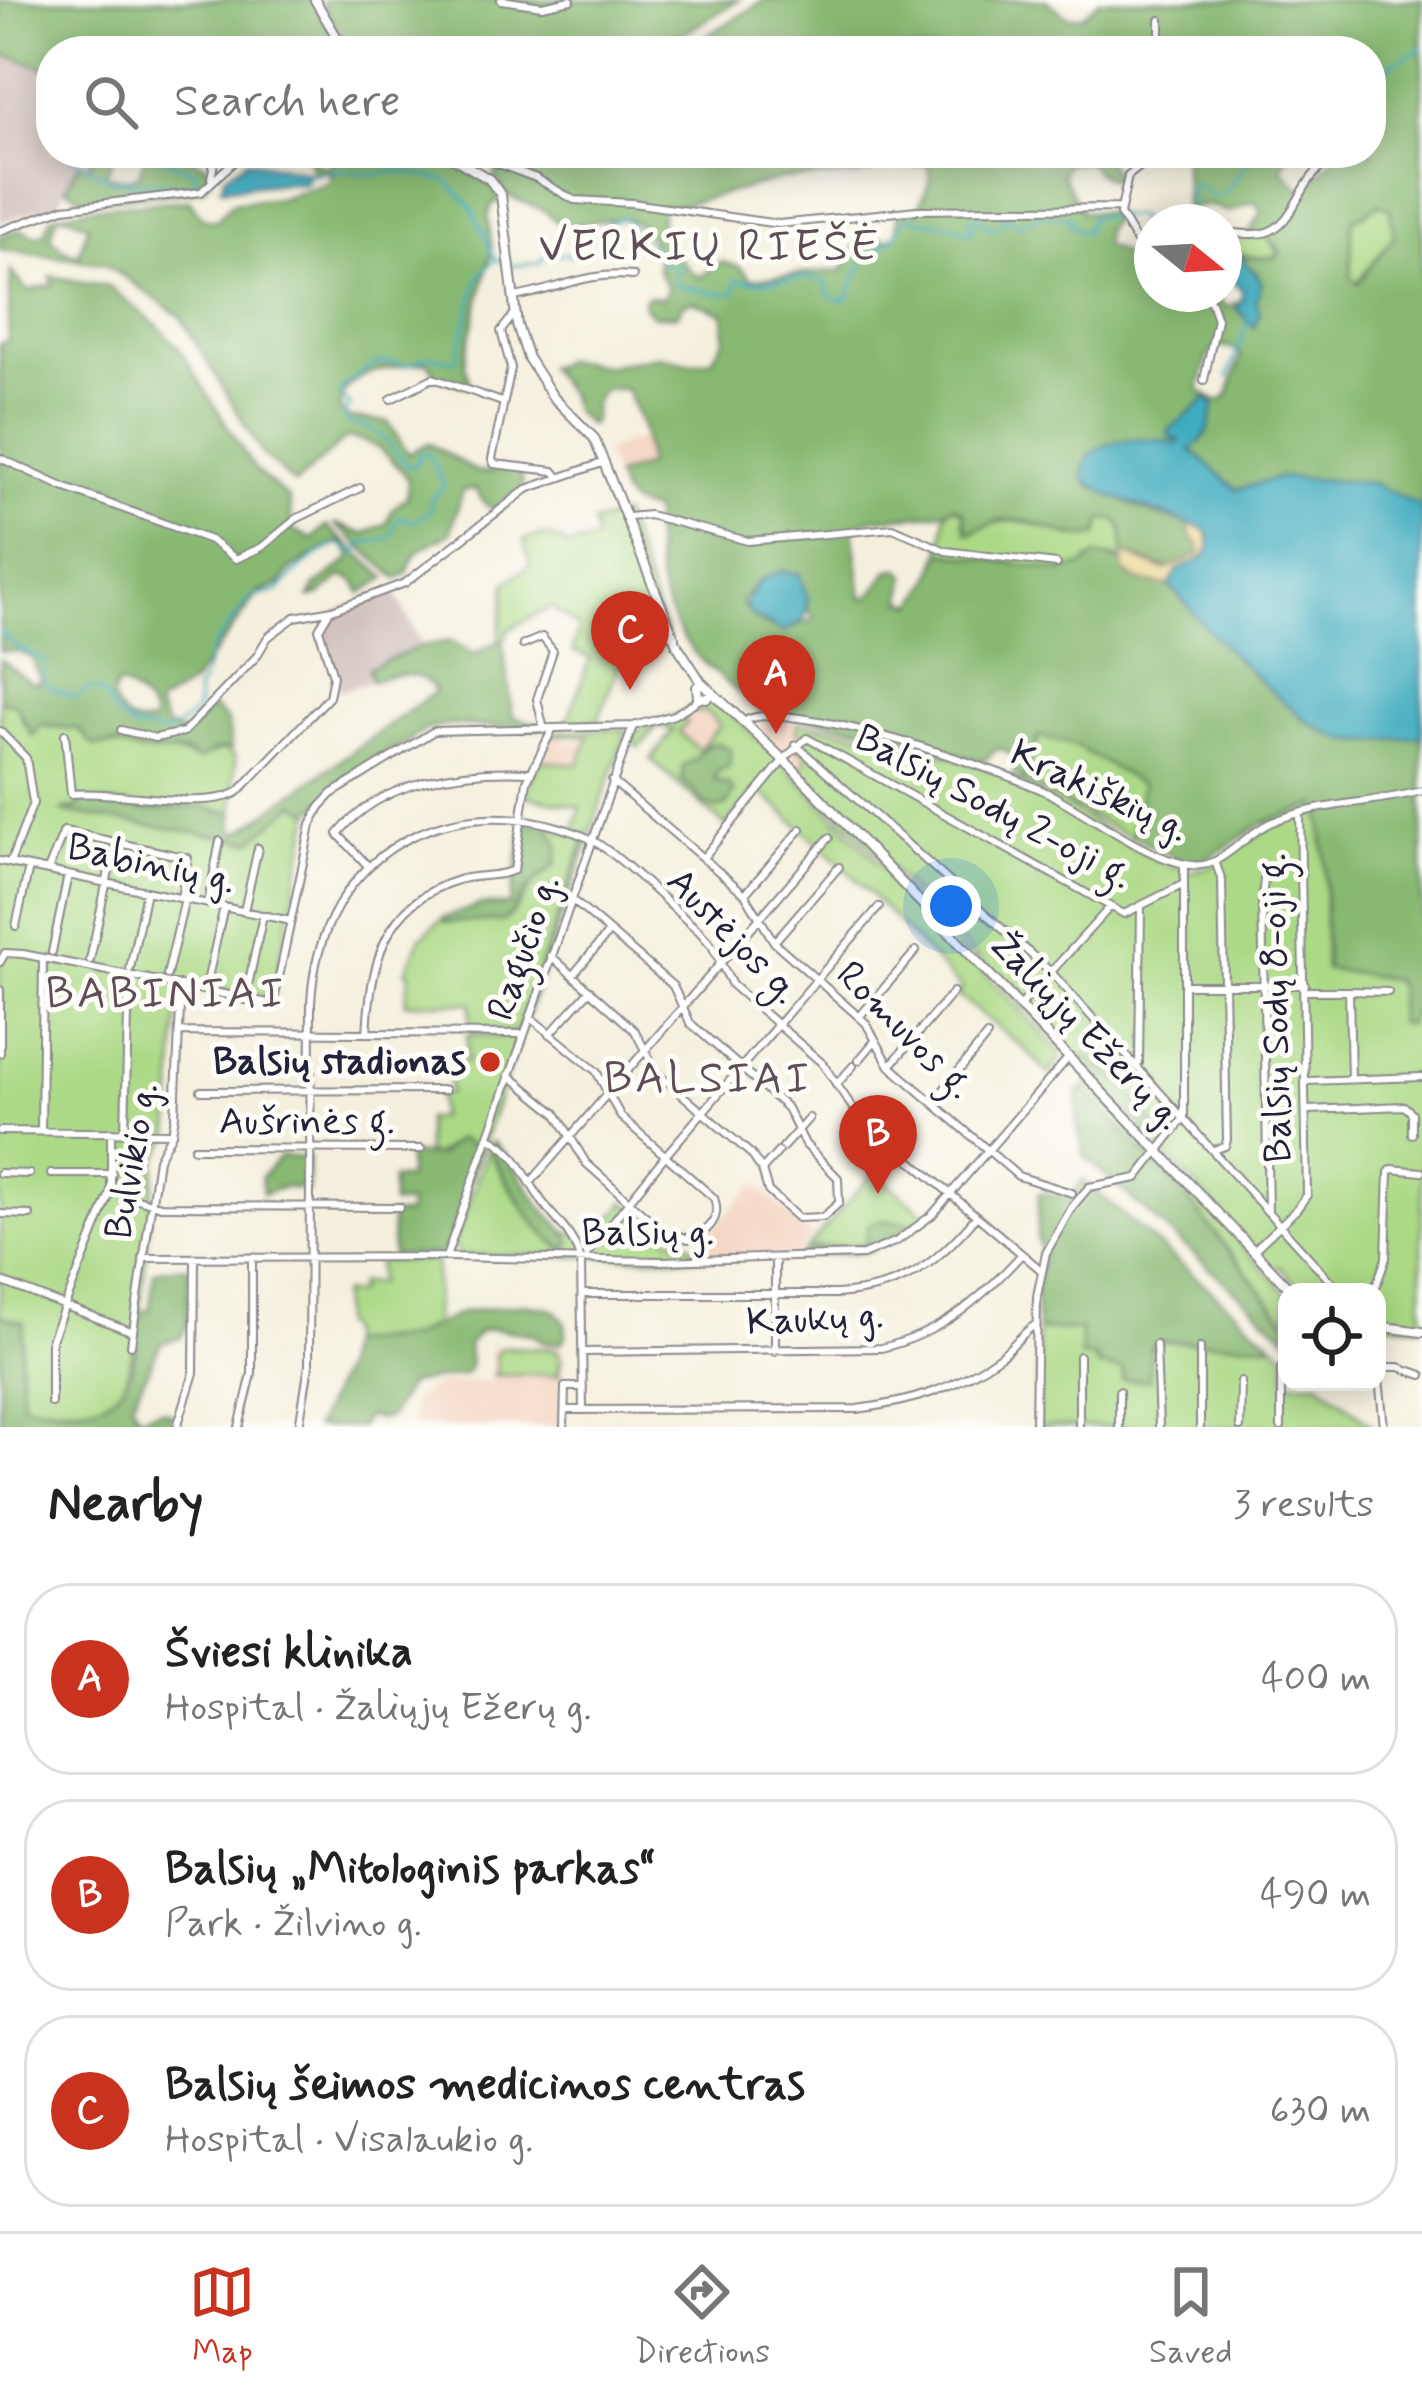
<!DOCTYPE html>
<html lang="en">
<head>
<meta charset="utf-8">
<style>
	:root { --surface:#fff; --page:#f6f6f6; --text:#222; --muted:#767676; --line:#e0e0e0; --accent:#c8321e }
	body { margin:0; font-family:Mynerve,sans-serif; background:var(--page); color:var(--text) }
	.controls { position:absolute; right:36px; bottom:36px; display:grid; overflow:hidden; border-radius:24px; box-shadow:0 6px 30px #0003 }
	.controls button { width:108px; height:108px; display:grid; place-items:center; padding:0; border:0; border-bottom:3px solid var(--line); background:var(--surface); color:var(--text); font:60px sans-serif }
	.compass { position:absolute; left:1134px; top:204px; width:108px; height:108px; border-radius:50%; background:var(--surface); box-shadow:0 6px 30px #0003; rotate:108deg }
	.you { position:absolute; left:951px; top:906px; width:42px; height:42px; margin:-30px; border:9px solid #fff; border-radius:50%; background:#1a73e8; box-shadow:0 0 0 18px #1a73e833 }
	.badge { display:grid; place-items:center; width:78px; height:78px; border-radius:50%; background:var(--accent); color:#fff; font-size:39px; font-weight:700 }
	.pin { position:absolute; translate:-50% -99px; filter:drop-shadow(0 3px 6px #0008) }
	.pin::after { content:''; position:absolute; top:63px; width:42px; height:36px; background:inherit; clip-path:polygon(0 0,100% 0,50% 100%) }
	.list { margin:0; padding:0; list-style:none }
	h2 { display:flex; justify-content:space-between; align-items:center; height:156px; margin:0; padding:0 48px; font-size:51px }
	h2 small { font-size:39px; font-weight:400; color:var(--muted) }
	.list li { display:grid; grid-template-columns:78px 1fr auto; gap:36px; align-items:center; box-sizing:border-box; height:192px; margin:0 24px 24px; padding:0 24px; border:3px solid var(--line); border-radius:48px }
	.list b { display:block; font-size:45px; white-space:nowrap }
	.list p { margin:0; font-size:39px; white-space:nowrap; color:var(--muted) }
	.list em { font-size:39px; font-style:normal; color:var(--muted) }
	.icon { flex:none; width:66px; height:66px; fill:none; stroke:currentColor; stroke-width:2; stroke-linecap:round; stroke-linejoin:round }
	.map { position:relative; flex:none; width:1422px; height:1427px; overflow:hidden }
	.search { position:absolute; background:var(--surface); box-shadow:0 6px 30px #0003; left:36px; right:36px; top:36px; height:132px; display:flex; align-items:center; gap:30px; box-sizing:border-box; padding:0 42px; border-radius:48px; color:var(--muted); font-size:45px }
	.sheet { height:804px; background:var(--surface) }
	nav { display:flex; justify-content:space-around; align-items:center; box-sizing:border-box; height:168px; border-top:3px solid var(--line); background:var(--surface); font-size:33px; color:var(--muted) }
	nav a { display:grid; justify-items:center; gap:6px }
	nav .on { color:var(--accent) }
	.map>svg:first-child { display:block }
</style>
</head>
<body>
<div class="map">
<svg width="1422" height="1427" viewBox="0 0 1422 1427">
	<rect width="100%" height="100%" fill="#fdfcf7"/>
	<filter id="ink" filterUnits="userSpaceOnUse"><feTurbulence type="fractalNoise" baseFrequency=".00833" numOctaves="2"/><feDisplacementMap in="SourceGraphic" scale="24" xChannelSelector="R" yChannelSelector="G"/><feConvolveMatrix kernelMatrix="1 2 1 2 8 2 1 2 1" color-interpolation-filters="sRGB"/></filter>
	<filter id="wash" filterUnits="userSpaceOnUse"><feTurbulence type="fractalNoise" baseFrequency=".004" numOctaves="4" result="noise"/><feDisplacementMap in="SourceGraphic" scale="48" xChannelSelector="R" yChannelSelector="G"/><feGaussianBlur stdDeviation="2.7" result="paint"/><feColorMatrix in="noise" values="0 0 0 0 0 0 0 0 0 0 0 0 0 0 0 0 0 1.4 0 .05"/><feComposite in="paint" operator="in"/></filter>
	<g filter="url(#wash)">
		<rect width="100%" height="100%" fill="#f5f0de"/>
		<path fill="#f4d3c0" d="M644,438L647,465L615,477L604,451Z
			M690,708L706,712L720,725L698,751L679,732L687,722L682,713Z
			M767,717L799,723L796,730L804,734L809,758L797,771L758,729Z
			M552,735H564L563,742L587,740L579,765L538,760Z
			M755,1184L812,1236L796,1255L704,1257L695,1248Z
			M492,1345L564,1347L562,1427H412V1402L437,1383L491,1382Z"/>
		<path fill="#d0c0bc" d="M0,53L51,70V153H94L89,166L66,188L60,204L0,222Z
			M393,588L422,646L369,667L372,681L339,691L322,628L336,611Z"/>
		<path fill="#abd985" stroke="#667e60" stroke-width="3" d="M1380,203L1390,208L1394,236L1357,283L1351,278L1352,221Z
			M1224,235L1267,236L1280,256L1255,258L1231,250L1226,252Z
			M954,506L964,512V525L972,533C1007,510 1037,525 1072,537L1102,520L1116,519L1123,530V561L1112,556L1089,559L1085,565L1063,571L941,552L946,512Z
			M622,515L667,636L657,625L654,612L648,625L659,647L655,654L644,644L632,659L619,664L598,721L567,722L590,658L573,651L578,627L551,607L508,630L503,644L499,641L506,583L530,565L524,540L542,535L562,541L566,547L595,540L593,523Z
			M0,700L16,703L24,724L78,729L102,746C113,744 186,753 195,759L225,749L235,757L233,813L197,806L150,810L81,799L78,807L62,810L246,841L297,803L311,813L272,998L180,985L170,1136L156,1160L138,1330L124,1386L106,1404L94,1407L23,1405L20,1364L23,1323L0,1316Z
			M708,700L728,710L778,758L1060,1052V1061L1049,1074L1026,1050L957,995L962,989L846,869L759,790L725,826L651,760L673,730L658,725L639,748L630,739L637,731L682,713L687,722L679,732L699,750L720,725L706,712H694L690,708Z
			M799,723C879,734 963,755 1036,789C1082,811 1143,862 1190,871C1208,874 1253,838 1269,827L1267,821L1316,805L1320,811L1325,859V969L1393,979L1398,987V1022L1422,1008V1327L1377,1321V1292H1304L1280,1266L1274,1269L1153,1141L1160,1144L1086,1056L1081,1057L1080,1064L797,771L808,758L795,745L804,735L796,730Z
			M623,729L627,731L589,836L573,831L581,807L526,796L538,760L579,765L589,735H552L559,731Z
			M1040,735L1076,746L1142,785L1131,837L1023,780Z
			M547,826L585,839L517,1032L470,1031L471,1003H405L410,973L406,971L421,937L443,918L445,922L503,921C534,900 540,861 547,826Z
			M467,1035L519,1038L481,1149L458,1139L433,1157L426,1153V1119L439,1117V1094H449V1062L467,1061Z
			M1088,1083L1287,1293V1322L1187,1198L1083,1089Z
			M490,1145C496,1176 537,1229 562,1249L566,1231L594,1239L625,1202L665,1236L690,1244L703,1258L459,1255L453,1245Z
			M874,1172L928,1216L892,1241L800,1256Z
			M436,1260L435,1324L408,1338L346,1343V1331L341,1325V1294L357,1293L358,1284L378,1283V1261Z
			M1038,1330H1082L1098,1366L1123,1370V1379L1159,1341L1274,1344L1287,1355V1382H1319L1374,1427H1037Z
			M503,1347L555,1349L562,1358L558,1371L561,1375H493L497,1371L495,1355Z"/>
		<path fill="#88b972" stroke="#556e56" stroke-width="3" fill-rule="evenodd" d="M0,0H312L341,51H319L311,47L307,51H51V70L0,53Z
			M324,0H739L655,51H352L322,4Z
			M765,0H1046L1068,17L1083,16L1100,0H1422V507L1372,483L1280,477L1237,490L1191,450C1206,439 1210,426 1214,405L1207,398L1168,431L1179,440L1177,444L1110,443L1088,458L1087,484L1155,515L1193,524L1188,530L1199,545L1200,554C1164,580 1158,562 1123,553V530L1116,519L1102,520L1098,535C1068,544 1043,520 1013,520C995,519 982,528 967,533L964,512L954,506C925,524 877,509 853,527L862,597L868,598L890,570L900,569L906,575L903,601L915,604L931,579L941,552L1063,571L1085,565L1096,555L1123,561V571L1128,575L1169,586L1186,599L1208,629L1302,718L1324,732L1350,741L1422,737V1008L1413,1013L1408,1025L1398,1023V987L1393,979L1325,969V859L1320,811L1316,805L1267,821L1199,864L1186,863L1131,837L1142,785L1076,746L1039,736L1023,780L1014,774L1015,757L999,748L982,762L881,731L759,710V702C740,695 728,685 713,671C661,626 654,577 653,510C628,508 623,499 615,477L647,465L643,430L626,389H603L594,403L593,422L589,425L572,410L570,396L547,367L566,360L606,366L658,356L692,363L711,360L725,338L724,313L692,301L684,304L677,315L654,316L644,306V300L648,296L663,298L668,287C650,265 662,262 652,241C633,201 593,227 562,226L544,210L506,195L494,175L518,153L1093,154L1105,159L1118,177L1113,181L1097,173L1089,162L1066,164L1062,175L1082,212H1114L1115,217L1105,229L1104,245L1152,268V294H1215L1226,307L1242,300L1237,308L1254,326L1260,312L1256,302L1257,273L1236,255L1226,252L1231,250L1245,257L1275,258L1281,252L1267,236H1247L1262,212L1255,202L1228,212C1212,205 1205,203 1189,210L1185,208L1184,155L1288,153L1282,169L1302,191L1338,153H1371V51H1158L1157,48L1123,51L1110,47L1107,51H683ZM928,165L931,178L917,212L898,214L897,233L890,239H859L843,270L752,279L740,267L722,262L700,277L690,271L660,233L662,205L673,207L782,179L857,176L887,167ZM1380,204L1390,209L1394,236L1358,283L1351,277L1352,221ZM1218,346L1237,350L1241,355L1228,396L1218,402L1199,390L1208,356ZM782,571L799,574L808,611L814,616L810,622L804,621C783,639 754,624 741,602L760,580Z
			M94,153H115L106,175L125,179L139,175L146,153H179L208,166L210,179L204,188L195,191L84,200L66,188L78,165L89,166Z
			M388,153H439L493,187L500,201L492,204L488,217L492,249L467,349L465,365L469,382L464,386L436,376L428,362C399,366 337,370 340,411L350,418L388,422L408,454L428,443L477,472H490L500,467L520,470L523,486L494,510L484,503L476,489L463,490L450,533C427,548 416,544 407,574L397,578L334,523L363,534L387,523L392,510L407,497L408,479C393,458 373,438 346,438L295,484L263,455L180,316L104,263L0,250V236L21,229L36,236L45,233L52,216L87,208L189,200L202,218L216,221L232,203L281,198L328,183L333,174L311,170L308,156L326,168L339,155L371,164ZM66,215L88,225L79,255L65,251L51,238L57,216Z
			M11,271L28,291L53,285L51,276L109,287L157,325L178,347L255,470L289,499L292,529L312,539L327,526L386,578L361,593L354,580L342,576L322,594L310,597L314,587L352,558L345,545L338,542L291,569L279,585L259,593L191,684L157,705L166,726L184,734L212,707L228,722L231,749L216,750L199,760L187,753L139,752L114,744L94,746L78,729L42,725L32,736L16,704L0,700V659L30,682L41,683L32,658L19,652L0,651V344L8,340ZM117,685C132,687 153,708 154,722C132,730 121,718 112,698Z
			M451,641L474,654L499,641L503,644L513,717L535,723L538,729L449,725L427,729L336,787L311,813L296,803L252,841L61,812L78,808L80,799L150,810L197,806L233,813V830L240,832L435,692C424,669 393,673 372,681L368,668L422,646Z
			M718,743L731,750L729,767L717,772L714,780L729,785L734,792L727,805L717,809L705,804L682,780L683,766L695,759L705,746Z
			M524,822L547,826L559,844L556,864L526,890L514,911L503,921L445,922L443,918L480,905H510Z
			M585,839L588,843L523,1029L517,1032Z
			M1082,1056C1108,1063 1157,1116 1162,1142L1153,1141L1080,1064Z
			M1083,1089L1187,1198L1287,1322V1337L1085,1157L1077,1124L1078,1092Z
			M458,1139L481,1149L446,1250L439,1255L392,1256L391,1215L407,1214L409,1204H392V1179H408V1154L438,1156Z
			M493,1142C514,1161 524,1183 540,1205C550,1218 564,1226 571,1242L568,1249C537,1241 506,1178 490,1150Z
			M281,1156L308,1158V1190L283,1187L263,1194L261,1177Z
			M1082,1180L1274,1344L1159,1341L1150,1347L1149,1380H1123V1370L1097,1366L1096,1358L1081,1357V1330H1038L1035,1293L1043,1255L1037,1238L1039,1193L1070,1198Z
			M878,1220L919,1224L866,1252L805,1256L814,1247L865,1245L868,1225Z
			M185,1266L189,1268L188,1324L180,1338L161,1343L132,1402L139,1417L161,1410L172,1414V1427H0V1316L24,1322L20,1364L23,1404C106,1418 137,1401 139,1313L150,1309L154,1271Z
			M523,1304L554,1309L565,1322L566,1336L561,1343H545L533,1334L492,1329L480,1331L468,1345L470,1367L465,1374L409,1384L389,1417L380,1419L367,1416L359,1427H315L341,1371L346,1343L408,1338L463,1312Z"/>
		<path fill="#eeda9e" stroke="#887e6c" stroke-width="3" d="M1193,524L1207,530L1210,547L1201,561L1178,570L1169,586L1138,581L1123,571V553L1164,570L1200,554L1199,545L1188,530Z"/>
		<path fill="#40acbf" stroke="#31677d" stroke-width="3" d="M247,160L307,172V180L303,184C287,180 243,188 221,188L226,175Z
			M1224,250L1244,260L1262,282L1256,301L1260,312L1254,327L1236,308L1242,300V289L1224,275Z
			M1207,398L1214,405C1210,429 1208,437 1191,450L1237,490L1280,477L1372,483L1422,507V737C1397,739 1371,744 1346,740C1308,733 1235,657 1206,628C1193,614 1185,599 1169,586L1178,570L1207,556L1210,542L1207,530L1106,494L1084,479C1079,434 1149,436 1177,444L1179,440L1170,437L1168,431Z
			M782,571L799,574L808,599L804,621L784,632L750,615L745,604L760,580Z"/>
		<g fill="none" stroke-linecap="round" stroke-linejoin="round">
			<path stroke="#40acbf" stroke-width="3" d="M1309,51H1317
				M1371,75L1422,48
				M0,105L4,104
				M63,153L111,180L196,186V172L151,154
				M306,175L341,170L373,175L399,171L447,181L471,206L495,258
				M1188,222L1192,201L1186,190L1193,185L1213,196H1223L1254,153
				M1228,377L1248,322
				M0,632C10,643 32,658 46,660L43,678L50,688L77,698L88,688C110,690 105,705 118,717C123,721 128,723 131,728L168,733C185,719 203,717 196,691C207,677 206,661 214,646C223,629 240,614 250,598L278,591C296,572 314,553 339,544L358,554L360,544L390,538L399,517L414,522L431,510V499L444,485L429,454L421,453L414,466L408,467C388,444 382,426 347,424L344,412L351,406L341,397L342,388L373,365L383,362L408,365L430,356L456,361L479,276L496,259L511,266L539,263L549,252L573,255C596,242 590,228 622,217L654,248L664,266H681L673,280L677,285L721,294L735,292L737,279C766,288 795,272 825,281L830,296L841,301L848,298L864,258L893,239L905,218L947,224L968,232L974,230L969,221L976,217L993,230L1001,225L1005,215L1018,226C1034,214 1051,212 1071,218L1070,227L1086,232L1091,217L1134,216L1152,231"/>
		</g>
	</g>
	<g filter="url(#ink)">
		<g fill="none" stroke-linecap="round" stroke-linejoin="round">
			<defs>
				<path id="minor" d="M501,0L542,6L571,0
					M1160,20V51
					M469,153L536,178L574,200L632,203L779,224L917,210L1119,208
					M211,178L215,158L222,153
					M0,231L64,208L201,192L243,153
					M1224,233C1237,232 1251,236 1264,233C1297,225 1299,176 1330,162
					M1152,253L1136,241L1120,214L1128,176L1142,165L1181,153
					M514,297C558,290 586,271 633,276
					M515,313L501,331L511,368L492,459L494,464L554,471L558,476
					M1204,380L1217,319L1208,294
					M391,399L433,378L502,402
					M0,458L63,487L210,540L236,559L262,547L296,519L360,488
					M628,517L649,515L748,541L893,528L946,551L1057,564
					M523,645L542,637L553,651L537,699L544,730
					M745,721C784,696 1007,771 1052,795C1092,816 1147,859 1191,865C1221,870 1244,834 1270,823C1319,802 1371,804 1422,791
					M121,730L155,738L184,732L256,657L268,637L295,617L332,610L405,583L527,489L605,462
					M0,731L26,758L33,803L10,863
					M65,734L71,794C117,789 201,812 238,792L329,697L333,676L319,629L329,612
					M796,745L1052,973L1340,1292
					M612,781L745,894L774,942L866,1023L890,1066L1018,1176L1072,1193
					M703,858L786,757L807,738L1124,914L1182,885
					M0,861L291,921
					M1215,861L1222,881L1227,1140L1225,1146L1216,1149
					M368,866L338,834C382,779 464,769 529,772
					M1265,869L1262,900L1268,1211
					M48,870L64,831L188,858L181,898
					M745,894L801,829
					M208,902L220,841
					M244,911L258,848
					M16,926L29,867
					M774,942L839,867
					M52,952L68,875
					M551,956L635,1031L657,1073L751,1154L762,1170L768,1191L798,1218L823,1217L839,1203L838,1178L805,1144L787,1108L690,1023L673,986L570,898
					M90,960L115,843
					M0,962L5,953L23,954L268,1003L275,996L311,825L320,807L333,793L434,731L633,726L674,715L700,699
					M130,969L146,891
					M167,975L185,899
					M573,975L609,932
					M1185,985H1305
					M0,990V1053
					M205,991L224,907
					M1305,991H1349L1351,1079
					M1350,991L1388,992
					M245,1000L263,915
					M1020,1006L1110,907
					M860,1016L916,951
					M179,1032L523,1034
					M367,1033C371,964 383,903 458,880C476,874 498,878 514,870L527,781L552,730
					M550,1034L590,990
					M859,1060L875,1041
					M1139,1063L1141,908
					M890,1066L953,992
					M509,1075L556,1113L586,1163L659,1228L688,1239C707,1234 722,1219 714,1198L621,1117L596,1071L530,1017
					M1307,1081L1422,1077
					M836,1085L853,1066
					M201,1091L445,1090
					M933,1103L987,1036
					M1308,1110L1404,1106L1412,1113V1134
					M0,1131L172,1133
					M41,1131L43,958
					M125,1131L129,975
					M488,1137C519,1151 525,1179 544,1204C562,1228 570,1229 581,1261L583,1410
					M783,1147L809,1118
					M194,1148L421,1149
					M879,1165L894,1147
					M762,1170L778,1152
					M0,1173L29,1174
					M51,1174H112
					M531,1182L829,838
					M111,1191L161,1206L400,1207
					M0,1214L30,1215
					M1253,1251L1297,1209L1307,1195L1300,813
					M587,1254L665,1156L879,907
					M446,1257L633,726
					M143,1258L446,1257L660,1261L863,1255L897,1241L932,1215L1069,1057
					M0,1281L133,1332
					M1374,1292L1386,1258L1389,1172L1392,1169L1422,1172
					M582,1294H837C903,1289 933,1267 975,1218
					M131,1345L158,1159L172,1133L175,1116L181,986
					M1156,1345L1159,1427
					M1200,1348V1427
					M775,1351V1259
					M583,1352L881,1348C941,1334 980,1300 1020,1256
					M1377,1359L1384,1427
					M1379,1367H1399L1422,1375
					M51,1403V1340L111,1191V1132
					M565,1410L857,1409C912,1402 955,1389 1000,1356C1013,1347 1023,1332 1035,1325
					M177,1427L194,1373L195,1261
					M239,1427L252,1374V1260
					M299,1427L309,1365L311,1003C318,854 451,780 586,837C613,848 673,909 699,931L712,946L732,985L822,1063L859,1117L1041,1270
					M564,1427L565,1387H583
					M1035,1427L1037,1296L1046,1253L1072,1207L1089,1187L1137,1178L1184,1118V864
					M1079,1427V1356
					M1119,1427V1391
					M1240,1427L1241,1382
					M1281,1427V1368"/>
				<path id="major" d="M315,0L345,51
					M445,153L489,179L501,195L517,325L528,358L553,397L594,438L677,645L701,682L791,767L1293,1292
					M697,687L698,697L707,698
					M1377,1326L1422,1332"/>
			</defs>
			<use href="#minor" stroke="#8c898c" stroke-width="10"/>
			<use href="#major" stroke="#8c898c" stroke-width="12"/>
			<use href="#minor" stroke="#fff" stroke-width="6"/>
			<use href="#major" stroke="#fff" stroke-width="8"/>
		</g>
	</g>
	<circle fill="#c8321e" stroke="#fdfcf7" stroke-width="4.5" cx="490" cy="1062" r="12"/>
	<g text-anchor="middle" dominant-baseline="central" stroke-width="10" stroke-linejoin="round" paint-order="stroke">
		<g font-size="39" fill="#22223b" stroke="#fdfcf7">
			<text transform="translate(1099 792) rotate(25)">Krakiškių g.</text>
			<text transform="translate(993 808) rotate(28)">Balsių Sodų 2-oji g.</text>
			<text transform="translate(151 865) rotate(12)">Babinių g.</text>
			<text transform="translate(732 937) rotate(46)">Austėjos g.</text>
			<text transform="translate(525 948) rotate(-71)">Ragučio g.</text>
			<text transform="translate(1277 1008) rotate(-91)">Balsių Sodų 8-oji g.</text>
			<text transform="translate(904 1031) rotate(45)">Romuvos g.</text>
			<text transform="translate(1086 1032) rotate(46)">Žaliųjų Ežerų g.</text>
			<text x="307" y="1122">Aušrinės g.</text>
			<text transform="translate(133 1161) rotate(-80)">Bulvikio g.</text>
			<text x="648" y="1233">Balsių g.</text>
			<text transform="translate(815 1320) rotate(-3)">Kaukų g.</text>
		</g>
		<g font-size="39" font-weight="bold" fill="#22223b" stroke="#fdfcf7" text-anchor="end">
			<text x="466" y="1062">Balsių stadionas</text>
		</g>
		<g font-size="45" letter-spacing="3" fill="#5f4e57" stroke="#fdfcf7">
			<text x="710" y="247">VERKIŲ RIEŠĖ</text>
			<text x="166" y="994">BABINIAI</text>
			<text x="708" y="1079">BALSIAI</text>
		</g>
	</g>
</svg>
<div class="controls">
<button><svg class="icon" aria-label="locate" viewBox="0 0 24 24"><circle cx="12" cy="12" r="6"/><path d="M12 2v4M12 18v4M2 12h4M18 12h4"/></svg></button>
</div>
<svg class="compass" viewBox="-18 -18 36 36"><path d="M0-13l5 13h-10z" fill="#e53935"/><path d="M0 13l5-13h-10z" fill="#767676"/></svg>
<div class="you"></div>
<div class="pin badge" style="left:776px;top:734px">A</div>
<div class="pin badge" style="left:878px;top:1194px">B</div>
<div class="pin badge" style="left:630px;top:690px">C</div>
<div class="search"><svg class="icon" aria-label="search" viewBox="0 0 24 24"><circle cx="10" cy="10" r="6"/><path d="M15 15l6 6"/></svg>Search here</div>
</div>
<section class="sheet">
<h2>Nearby<small>3 results</small></h2>
<ul class="list">
<li><span class="badge">A</span><div><b>Šviesi klinika</b><p>Hospital · Žaliųjų Ežerų g.</p></div><em>400 m</em></li>
<li><span class="badge">B</span><div><b>Balsių „Mitologinis parkas“</b><p>Park · Žilvino g.</p></div><em>490 m</em></li>
<li><span class="badge">C</span><div><b>Balsių šeimos medicinos centras</b><p>Hospital · Visalaukio g.</p></div><em>630 m</em></li>
</ul>
</section>
<nav>
<a class="on"><svg class="icon" aria-label="map" viewBox="0 0 24 24"><path d="M3 6l6-2 6 2 6-2v14l-6 2-6-2-6 2zM9 4v14M15 6v14"/></svg>Map</a>
<a><svg class="icon" aria-label="directions" viewBox="0 0 24 24"><path d="M12 3l9 9-9 9-9-9zM9 14v-3h6M13 9l2 2-2 2"/></svg>Directions</a>
<a><svg class="icon" aria-label="saved" viewBox="0 0 24 24"><path d="M7 4h10v16l-5-4-5 4z"/></svg>Saved</a>
</nav>
</body>
</html>
